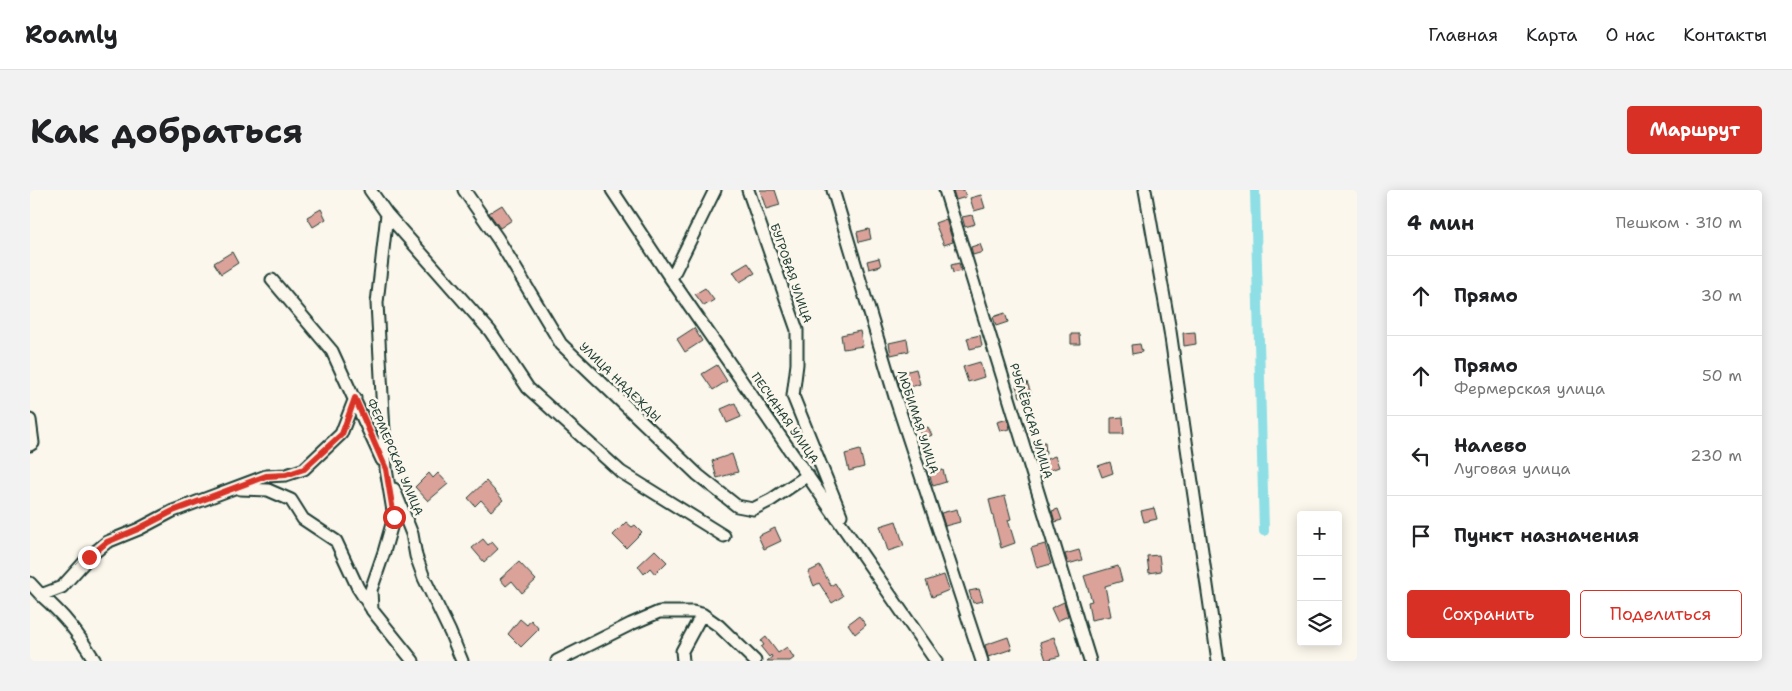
<!DOCTYPE html>
<html lang="ru">
<head>
<meta charset="utf-8">
<style>
	:root { --surface:#fff; --page:#f2f2f2; --text:#202124; --muted:#757577; --line:#e0e0e0; --accent:#d93025 }
	body { margin:0; font-family:"Shantell Sans",sans-serif; background:var(--page); color:var(--text) }
	.controls { position:absolute; right:15px; bottom:15px; display:grid; overflow:hidden; border-radius:5px; box-shadow:0 2px 12px #0003 }
	.controls button { width:45px; height:45px; display:grid; place-items:center; padding:0; border:0; border-bottom:1px solid var(--line); background:var(--surface); color:var(--text); font:25px sans-serif }
	.stop { position:absolute; width:15px; height:15px; margin:-11px; border:4px solid #d93025; border-radius:50%; background:#fff }
	.stop.end { background:#d93025; border-color:#fff; box-shadow:0 1px 5px #0008 }
	.list { margin:0; padding:0; list-style:none }
	h2 { display:flex; justify-content:space-between; align-items:center; height:65px; margin:0; padding:0 20px; font-size:21px }
	h2 small { font-size:16px; font-weight:400; color:var(--muted) }
	.list li { display:grid; grid-template-columns:32px 1fr auto; gap:15px; align-items:center; box-sizing:border-box; height:80px; padding:0 20px; border-top:1px solid var(--line) }
	.list b { display:block; font-size:19px; white-space:nowrap }
	.list p { margin:0; font-size:16px; white-space:nowrap; color:var(--muted) }
	.list em { font-size:16px; font-style:normal; color:var(--muted) }
	.actions { display:flex; gap:10px; padding:15px 20px }
	.actions a { flex:1; padding:11px 0; border:1px solid var(--accent); border-radius:5px; text-align:center; font-size:18px; color:var(--accent) }
	.actions .main { background:var(--accent); color:#fff }
	.icon { flex:none; width:28px; height:28px; fill:none; stroke:currentColor; stroke-width:2; stroke-linecap:round; stroke-linejoin:round }
	.map { position:relative; flex:none; width:1327px; height:471px; overflow:hidden; border-radius:5px }
	header { display:flex; align-items:center; gap:30px; box-sizing:border-box; height:70px; padding:0 25px; background:var(--surface); border-bottom:1px solid var(--line) }
	header strong { font-size:24px }
	nav { display:flex; gap:28px; margin-inline-start:auto; font-size:18px }
	.intro { display:flex; align-items:center; justify-content:space-between; box-sizing:border-box; height:120px; padding:0 30px }
	h1 { margin:0; font-size:35px }
	.button { padding:12px 22px; border-radius:5px; background:var(--accent); color:#fff; font-size:18px; font-weight:700 }
	main { display:flex; gap:30px; padding:0 30px }
	aside { flex:1; background:var(--surface); border-radius:5px; box-shadow:0 2px 12px #0003 }
	.map>svg:first-child { display:block }
</style>
</head>
<body>
<header>
<strong>Roamly</strong>
<nav><a>Главная</a><a>Карта</a><a>О нас</a><a>Контакты</a></nav>
</header>
<div class="intro"><h1>Как добраться</h1><a class="button">Маршрут</a></div>
<main>
<div class="map">
<svg width="1327" height="471" viewBox="0 0 1327 471">
	<rect width="100%" height="100%" fill="#fbf7ec"/>
	<filter id="ink" filterUnits="userSpaceOnUse"><feTurbulence type="fractalNoise" baseFrequency=".02" numOctaves="2"/><feDisplacementMap in="SourceGraphic" scale="10" xChannelSelector="R" yChannelSelector="G"/><feConvolveMatrix kernelMatrix="1 2 1 2 8 2 1 2 1" color-interpolation-filters="sRGB"/></filter>
	<g filter="url(#ink)">
		<g fill="none" stroke-linecap="round" stroke-linejoin="round">
			<path stroke="#8ddee5" stroke-width="10" d="M1225,0L1234,341"/>
		</g>
		<path fill="#dba29a" stroke="#1f3d34" d="M730,0H745L750,15L736,19Z
			M923,0H934L936,7L926,10Z
			M951,5L955,18L944,21L940,8Z
			M472,15L482,30L470,38L459,23Z
			M291,19L296,29L283,37L277,27Z
			M942,25L945,34L935,37L932,27Z
			M916,29L923,52L914,55L905,33Z
			M839,39L841,49L829,52L827,42Z
			M950,54L953,62L943,65L941,57Z
			M202,62L208,73L191,84L184,73Z
			M849,68L851,76L839,79L837,71Z
			M718,73L725,83L710,92L703,82Z
			M929,73L931,81L923,83L921,75Z
			M675,98L684,110L674,116L665,104Z
			M975,123L978,132L966,136L963,127Z
			M664,138L672,151L655,162L647,149Z
			M830,141L833,156L813,159L811,145Z
			M1165,142L1166,154L1154,156L1153,143Z
			M1041,144H1049L1050,154H1041Z
			M950,145L952,156L940,159L937,148Z
			M877,149L879,161L861,165L859,153Z
			M1110,154L1112,162L1102,164L1101,155Z
			M950,172L954,187L938,192L933,177Z
			M687,175L697,191L683,200L672,184Z
			M886,179L890,194L871,200L867,184Z
			M997,192L1001,203L990,207L986,196Z
			M705,213L711,227L697,233L691,219Z
			M1093,227L1094,244H1081V228Z
			M978,229L980,239L970,241L967,232Z
			M898,237L902,245L893,249L889,241Z
			M1015,252L1016,264L1006,265L1004,254Z
			M830,260L834,277L819,281L815,264Z
			M702,264L708,282L687,288L682,271Z
			M1025,266L1029,277L1018,281L1014,270Z
			M1080,272L1083,283L1072,287L1068,276Z
			M913,280L916,292L903,296L899,283Z
			M399,283L403,288L408,283L418,294L398,311L385,297Z
			M456,291L473,310L461,321L451,310L445,316L438,308Z
			M975,306L981,329L978,330L985,353L971,358L959,310Z
			M1124,318L1127,329L1114,332L1111,321Z
			M927,319L930,332L915,336L911,323Z
			M1028,319L1032,330L1025,332L1022,321Z
			M866,331L874,356L858,361L850,336Z
			M596,332L602,337L605,335L612,342L596,358L583,345Z
			M745,338L751,351L734,359L728,346Z
			M453,349L458,355L462,352L468,359L454,372L442,358Z
			M1015,354L1021,374L1007,378L1001,358Z
			M625,360L637,372L625,384L620,378L614,384L608,376Z
			M1049,360L1052,370L1038,374L1035,364Z
			M1129,365L1131,381L1119,383L1117,366Z
			M489,372L506,390L492,403L482,391L476,396L470,389Z
			M790,376L801,396L805,393L813,406L802,413L789,393L784,396L778,382Z
			M1088,376L1092,391L1075,396L1081,426L1061,430L1058,412L1062,411L1054,386Z
			M914,385L919,400L902,407L896,391Z
			M949,399L953,411L943,413L939,401Z
			M1034,412L1038,426L1027,431L1021,418Z
			M829,426L836,435L825,444L818,434Z
			M490,429L497,435L501,430L509,439L491,457L478,444Z
			M736,447L748,463L757,457L764,468L760,471H737L742,467L741,465L739,467L731,457L734,455L731,451Z
			M978,447L982,459L958,467L955,455Z
			M1024,447L1030,466L1016,470L1010,452Z"/>
		<g fill="none" stroke-linecap="round" stroke-linejoin="round">
			<defs>
				<path id="minor" d="M340,0L357,24L460,141L498,198L591,282L694,346
					M434,0L468,49L531,154L668,285L707,316L723,319L741,310L778,285
					M582,0L641,89L906,471
					M718,0L767,140V174L763,206L811,325
					M803,0L866,210L952,471
					M915,0L1060,471
					M1115,0L1140,141L1188,471
					M357,24L347,113L356,279L364,327L354,362L341,400L342,420L383,471
					M641,89L685,0
					M242,90L302,161L352,270
					M0,230L3,253L0,255
					M210,299L238,300L261,310L273,329L306,351L328,398L341,418
					M364,299L382,344L386,366L394,388L420,442L432,471
					M0,393L11,405
					M65,471C47,442 36,427 11,405L32,397L59,367L77,352L109,339L143,321L236,286L256,285L274,279L311,244L325,208
					M527,471L601,434L629,422H663L672,424L689,436L725,471
					M653,471L652,461L672,424"/>
			</defs>
			<use href="#minor" stroke="#1f3d34" stroke-width="15"/>
			<use href="#minor" stroke="#fbf7ec" stroke-width="11"/>
		</g>
	</g>
	<g fill="none" stroke-linecap="round" stroke-linejoin="round" filter="url(#ink)">
		<path stroke="#d93025" stroke-width="6" d="M59,367L77,352L108,339L143,321L236,286L256,285L274,279L312,244L325,208L356,279L364,327"/>
	</g>
	<g text-anchor="middle" dominant-baseline="central" stroke-width="5" stroke-linejoin="round" paint-order="stroke">
		<g font-size="12" fill="#1f3d34" stroke="#fbf7ec">
			<text transform="translate(761 83) rotate(71)">БУГРОВАЯ УЛИЦА</text>
			<text transform="translate(590 192) rotate(44)">УЛИЦА НАДЕЖДЫ</text>
			<text transform="translate(755 228) rotate(55)">ПЕСЧАНАЯ УЛИЦА</text>
			<text transform="translate(1001 231) rotate(73)">РУБЛЁВСКАЯ УЛИЦА</text>
			<text transform="translate(888 232) rotate(72)">ЛЮБИМАЯ УЛИЦА</text>
			<text transform="translate(365 267) rotate(67)">ФЕРМЕРСКАЯ УЛИЦА</text>
		</g>
	</g>
</svg>
<div class="controls">
<button>+</button>
<button>−</button>
<button><svg class="icon" aria-label="layers" viewBox="0 0 24 24"><path d="M12 4l9 5-9 5-9-5zM3 14l9 5 9-5"/></svg></button>
</div>
<div class="stop" style="left:364px;top:327px"></div>
<div class="stop end" style="left:59px;top:367px"></div>
</div>
<aside>
<h2>4 мин<small>Пешком · 310 m</small></h2>
<ul class="list">
<li><svg class="icon" aria-label="ahead" viewBox="0 0 24 24"><path d="M12 20V5M6 11l6-6 6 6"/></svg><div><b>Прямо</b></div><em>30 m</em></li>
<li><svg class="icon" aria-label="ahead" viewBox="0 0 24 24"><path d="M12 20V5M6 11l6-6 6 6"/></svg><div><b>Прямо</b><p>Фермерская улица</p></div><em>50 m</em></li>
<li><svg class="icon" aria-label="left" viewBox="0 0 24 24"><path d="M17 20v-9H6M10 6l-5 5 5 5"/></svg><div><b>Налево</b><p>Луговая улица</p></div><em>230 m</em></li>
<li><svg class="icon" aria-label="arrive" viewBox="0 0 24 24"><path d="M6 21V4h12l-3 4 3 4H6"/></svg><div><b>Пункт назначения</b></div></li>
</ul>
<div class="actions"><a class="main">Сохранить</a><a>Поделиться</a></div>
</aside>
</main>
</body>
</html>
